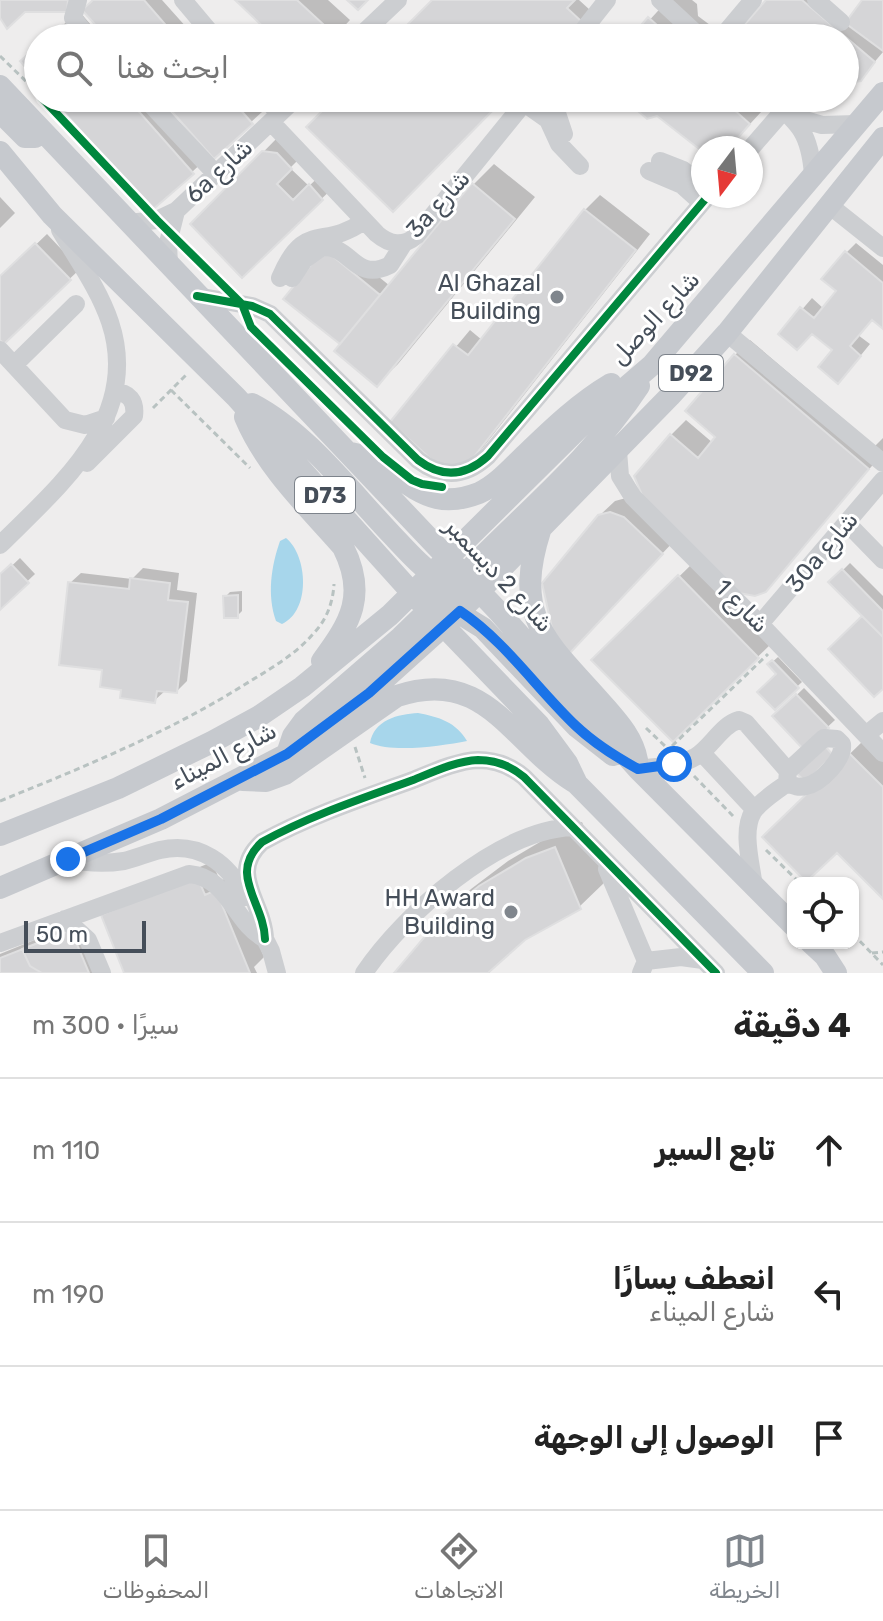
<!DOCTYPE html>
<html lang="ar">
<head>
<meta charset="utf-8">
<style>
	:root { --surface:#fff; --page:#f6f6f6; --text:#222; --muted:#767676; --line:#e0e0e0; --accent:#80868d }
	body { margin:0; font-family:Rubik,Cairo,sans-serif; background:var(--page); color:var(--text); direction:rtl }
	.controls { position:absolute; right:24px; bottom:24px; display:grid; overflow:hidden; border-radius:16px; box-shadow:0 2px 6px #0004 }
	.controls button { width:72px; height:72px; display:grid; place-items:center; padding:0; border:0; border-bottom:2px solid var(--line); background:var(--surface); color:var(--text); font:40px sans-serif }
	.compass { position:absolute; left:691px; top:136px; width:72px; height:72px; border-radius:50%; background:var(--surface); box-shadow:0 2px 6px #0004; rotate:196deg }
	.scale { position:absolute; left:24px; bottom:20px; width:122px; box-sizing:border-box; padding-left:8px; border:4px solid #454e59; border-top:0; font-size:22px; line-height:28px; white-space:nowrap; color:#454e59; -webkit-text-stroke:6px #fff; paint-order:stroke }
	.stop { position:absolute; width:24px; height:24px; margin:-18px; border:6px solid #1a73e8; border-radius:50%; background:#fff }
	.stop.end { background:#1a73e8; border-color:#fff; box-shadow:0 2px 8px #0008 }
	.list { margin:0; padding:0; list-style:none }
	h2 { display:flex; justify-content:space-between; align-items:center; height:104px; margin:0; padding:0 32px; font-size:34px }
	h2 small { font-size:26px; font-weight:400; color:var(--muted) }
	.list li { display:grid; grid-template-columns:52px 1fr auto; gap:24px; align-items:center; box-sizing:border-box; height:144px; padding:0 32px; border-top:2px solid var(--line) }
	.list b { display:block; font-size:30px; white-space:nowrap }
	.list p { margin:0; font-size:26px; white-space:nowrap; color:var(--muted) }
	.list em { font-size:26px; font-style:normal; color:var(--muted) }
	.icon { flex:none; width:44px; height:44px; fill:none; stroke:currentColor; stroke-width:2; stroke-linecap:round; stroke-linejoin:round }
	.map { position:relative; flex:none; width:883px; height:973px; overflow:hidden; direction:ltr }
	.search { position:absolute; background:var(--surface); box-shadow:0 2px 6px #0004; left:24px; right:24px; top:24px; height:88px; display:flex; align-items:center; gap:20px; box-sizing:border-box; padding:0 28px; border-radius:44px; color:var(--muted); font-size:30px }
	.sheet { height:536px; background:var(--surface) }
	nav { display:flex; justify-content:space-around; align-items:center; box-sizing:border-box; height:112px; border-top:2px solid var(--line); background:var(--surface); font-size:22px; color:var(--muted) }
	nav a { display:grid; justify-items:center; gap:4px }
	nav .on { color:var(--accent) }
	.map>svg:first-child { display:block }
</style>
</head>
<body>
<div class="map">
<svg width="883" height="973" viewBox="0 0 883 973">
	<rect width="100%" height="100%" fill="#eeeded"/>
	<path fill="#a7d6eb" d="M286,538C308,556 311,611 282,624L276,621C267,595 271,567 280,541Z
		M418,713C439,717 456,722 467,741C442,746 393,753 370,743C374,720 398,714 418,713Z"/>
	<path fill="#0003" d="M95,0H162L196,38H110Z
		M238,0H328L350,20L333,38H278Z
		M435,0H579L590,10L562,38H397Z
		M668,0H692L697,4L698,16L722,34V38H633Z
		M768,0H824L849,21L865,0H883V52L860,79L845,81V38H736Z
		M79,11L102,38H48Z
		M55,98H155L207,158L192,172Z
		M163,98H249L262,112L214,156Z
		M626,98H774L728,148L703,150L657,113Z
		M279,136L305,153L290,168L309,186L325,171L337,184L242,275L193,224Z
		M494,164L535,197L398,364L377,384L342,344L335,241L390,286L473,185Z
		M600,195L650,234L481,450L465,465L393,422L470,330L482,340L585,210Z
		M0,197L15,213L0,228Z
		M47,234L80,269L4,341L0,337V279Z
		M856,243L883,265V326L873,318L858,335L870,344L848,371L834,350L812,332L781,334L812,298L824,309L839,291L846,253Z
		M750,340L875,446L883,438V453L765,591L671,435L686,420L713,443L718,437L735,355Z
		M626,498L677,538L584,636L599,516L615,501Z
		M20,558L35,574L0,607V577Z
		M694,562L773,642L673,739L594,660Z
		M850,563L883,596V686L864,616L831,582Z
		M143,568L179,573L177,590L197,593L187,681L177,691L166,690L155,700L124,688L104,668L70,583L81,573L132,579Z
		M242,591V611L237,616L225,597L230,592Z
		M778,657L802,682L775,707L779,674L770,664Z
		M804,688L835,720L805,748L775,716Z
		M865,739L883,757V896L837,850L765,837Z
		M582,822L606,881L579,907L523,938L489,973H397L444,916L471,889L508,861L555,833Z
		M212,862L220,881L231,876L264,957L254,967L257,973H127L118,900Z
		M81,921L103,973H0V954Z"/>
	<path fill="#d5d5d7" stroke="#dfdfe0" stroke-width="2" d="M0,0H68L67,12H25L7,29L0,18Z
		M93,0H144L177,38H107L82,10Z
		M235,0H297L336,36L275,38Z
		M347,0H368L358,10Z
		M432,0H575L567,8L581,21L564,38H394Z
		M766,0H802L875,62L861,81L845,83V38H733Z
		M862,0H883V51L845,23Z
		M648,17L667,34L668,38H630Z
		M63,25L74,38H47Z
		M38,46V82L20,61Z
		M52,98H127L194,174L151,211Z
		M160,98H230L253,124L214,159Z
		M335,98H505L393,212L306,127Z
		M623,98H721L750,124L729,148H703V152L657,116L647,119Z
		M262,151L277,153L292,169L277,184L293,200L309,184L323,200L242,278L190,224Z
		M472,183L515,219L377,387L334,351Z
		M584,209L636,250L466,467L443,470L390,422L453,344L468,355Z
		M35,243L71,280L4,344L0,340V276Z
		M324,249L380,295L340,344L283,299Z
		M845,251L883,283V329L872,320L850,346L861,356L838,384L818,367L832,350L812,334L797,350L778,334L800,307L814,318L836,291L821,279Z
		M734,354L869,469L766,592L755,596L739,593L644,500L634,476L670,434L698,458L715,437L685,411Z
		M610,512L624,517L663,554L569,654L554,637L542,583L598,515Z
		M11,564L29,583L0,610V574Z
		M842,569L883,611V637L828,582Z
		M678,575L759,658L673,742L591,660Z
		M130,578L170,583L168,600L188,602L177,693L157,691L155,703L120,698L121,690L100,687L102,670L59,665L68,582L129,589Z
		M238,595V618H224L223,596Z
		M862,616L883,637V689L874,697L828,649Z
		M772,660L799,688L775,710L757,692L776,674L767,664Z
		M796,694L829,728L805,751L772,716Z
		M825,746L833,755L806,782L796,773Z
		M849,753L883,787V899L837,853L806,882L762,837Z
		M555,847L581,909L525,940L488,973H394L443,915L479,886L526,858Z
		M197,876L205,895L216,890L250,973H124L101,915Z
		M71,930L89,973H42L30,966L22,949Z
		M71,930L89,973H0V958Z"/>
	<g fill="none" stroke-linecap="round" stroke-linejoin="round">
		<path stroke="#b8c2c1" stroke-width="3" stroke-dasharray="6 4" stroke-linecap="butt" d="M0,56L38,93
			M42,98L142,203
			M187,248L221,283
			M171,390L250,468
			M153,408L187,374
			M348,423L360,435
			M646,728L666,747
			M672,746L768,654
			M355,747L365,778
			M694,776L733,816
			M0,801C84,767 167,733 244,685C268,670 294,656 313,634C326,621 333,603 334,584
			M766,850L800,883
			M853,934L883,965
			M872,953L883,952"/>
		<path stroke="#ccced1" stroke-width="18" d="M78,0L73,18L89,38
			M183,0L215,38
			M660,0L701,38
			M816,0L841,22
			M358,38L398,0
			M577,38L607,0
			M721,38L753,0
			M145,98L216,174
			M266,98L279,114
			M546,98L555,107L564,134
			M770,98C800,124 810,134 813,175
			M524,103L548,120L559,144L580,166
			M791,116L822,125L856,124
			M271,122L377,234C390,245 403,247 416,236L528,98
			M751,148L784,110
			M660,161L683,170L703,185
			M649,171L682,185L702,203
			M829,205L883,248
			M128,223L157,220L176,211L296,98
			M169,265L168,243L176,211
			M280,278C305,219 322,251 364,221
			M292,278L304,260L322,247C352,245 354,283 390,265L404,243
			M197,296L252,306L270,314L418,460C443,479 466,476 488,456L708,196
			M727,333L883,463
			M0,350L65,420L85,425L106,418
			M14,365L76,304
			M618,451L620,476L633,497L760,624L883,753
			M87,463L134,416C136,401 129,392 114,392
			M847,523L883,560
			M0,545C60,485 142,418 110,322C99,289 77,259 60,230
			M760,624L883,480
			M866,735L883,721
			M702,753L754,809
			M638,769C656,766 679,767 695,757C711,748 721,725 739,720L746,723L788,771L787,783C777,791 760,801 753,812C741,832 752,866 754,888
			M787,783C794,786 799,788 806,786C821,783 844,759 842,744L837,739L824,738L788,771
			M68,859C86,863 105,864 124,861C136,858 148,853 160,850C199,841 229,863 245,897
			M607,869L646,961L641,973
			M65,919L88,940L102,973
			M261,931L271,951L277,973
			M265,939C264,902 227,874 262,842C309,816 363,798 413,780C433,772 456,761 478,760C496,760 511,766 524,777L716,973
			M0,943L189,874C230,878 233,922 265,939
			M646,961L681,957L703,960
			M364,973C404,914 498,830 573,827"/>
		<path stroke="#c6c9ce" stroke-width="22" d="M0,86L499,612L638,769L793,925
			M0,112L25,137H35L42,132
			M0,152L52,215L236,397L413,594L539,725L567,763L577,784L763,973
			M252,404C306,432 350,491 392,535C408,552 423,569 442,581
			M245,417C266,467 307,506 343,547C367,595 351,622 322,661
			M351,453C385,459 404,490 437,498C450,501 466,498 479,493C497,485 512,467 526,454C553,428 579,403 611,384
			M540,531C511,622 551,644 606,708C620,724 633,739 637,760
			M446,605L483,628L576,726L613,755
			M444,623L452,597L464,575C524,513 591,459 639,386
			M288,751L293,736L304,721L401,637L429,610L438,597
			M243,780L266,781L285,774L397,696C486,666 511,743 574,782
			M0,835L118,788L212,742L258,717L302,687L390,615L582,425L652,365L883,93
			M0,888L161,819L287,754L369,693L460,611L670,396L727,333L883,138
			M811,943L825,956L836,973"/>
		<defs>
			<path id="cycleway" d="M42,98L157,220L242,304L251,327L383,457L412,480L422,484L442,487
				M197,296L252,306L270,314L418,460C443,479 466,476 488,456L708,196
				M265,939C264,902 227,874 262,842C309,816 363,798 413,780C433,772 456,761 478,760C496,760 511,766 524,777L716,973"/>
		</defs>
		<use href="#cycleway" stroke="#fff" stroke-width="13"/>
		<use href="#cycleway" stroke="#00873e" stroke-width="8"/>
	</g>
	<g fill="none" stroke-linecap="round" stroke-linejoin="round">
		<path stroke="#1a73e8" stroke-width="10" d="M68,859L161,819L287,754L369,693L460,611C505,641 537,689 576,726C595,744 616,757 638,769L674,764"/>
	</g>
	<g fill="#80868d" stroke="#fff" stroke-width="3">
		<circle cx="557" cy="297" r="8"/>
		<circle cx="511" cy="912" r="8"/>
	</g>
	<g text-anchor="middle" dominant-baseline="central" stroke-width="6" stroke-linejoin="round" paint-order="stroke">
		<g fill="#fff" stroke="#7d838b" stroke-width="2">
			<rect x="659" y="355" width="64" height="36" rx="6"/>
			<rect x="295" y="477" width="60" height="36" rx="6"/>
		</g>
		<g font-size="22" font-weight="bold" fill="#454e59">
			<text x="691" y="373">D92</text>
			<text x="325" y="495">D73</text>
		</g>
		<g font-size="24" fill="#454e59" stroke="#fff">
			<text transform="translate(219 171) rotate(-43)">6a شارع</text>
			<text transform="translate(438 204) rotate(-48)">3a شارع</text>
			<text transform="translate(655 318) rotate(-47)">شارع الوصل</text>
			<text transform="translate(822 552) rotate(-50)">30a شارع</text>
			<text transform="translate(499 575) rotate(47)">شارع 2 ديسمبر</text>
			<text transform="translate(742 606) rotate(45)">شارع 1</text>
			<text transform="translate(223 756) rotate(-28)">شارع الميناء</text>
		</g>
		<g font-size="24" fill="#454e59" stroke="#fff" text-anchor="end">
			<text x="541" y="283">Al Ghazal<tspan x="541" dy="28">Building</tspan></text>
			<text x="495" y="898">HH Award<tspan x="495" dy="28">Building</tspan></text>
		</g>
	</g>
</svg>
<div class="controls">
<button><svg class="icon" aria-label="locate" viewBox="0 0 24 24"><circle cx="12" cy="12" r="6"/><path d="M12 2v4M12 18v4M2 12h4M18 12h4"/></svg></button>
</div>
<svg class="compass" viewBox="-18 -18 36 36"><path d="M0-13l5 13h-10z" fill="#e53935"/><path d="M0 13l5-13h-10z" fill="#767676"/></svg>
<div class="scale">50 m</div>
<div class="stop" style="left:674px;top:764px"></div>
<div class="stop end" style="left:68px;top:859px"></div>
<div class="search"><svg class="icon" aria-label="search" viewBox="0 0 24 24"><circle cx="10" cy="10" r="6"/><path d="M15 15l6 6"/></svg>ابحث هنا</div>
</div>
<section class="sheet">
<h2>4 دقيقة<small>سيرًا · 300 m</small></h2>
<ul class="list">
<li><svg class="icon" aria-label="ahead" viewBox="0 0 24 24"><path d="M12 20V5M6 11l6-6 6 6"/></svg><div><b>تابع السير</b></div><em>110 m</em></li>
<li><svg class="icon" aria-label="left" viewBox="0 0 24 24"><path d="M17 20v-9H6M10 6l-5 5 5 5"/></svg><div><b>انعطف يسارًا</b><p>شارع الميناء</p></div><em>190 m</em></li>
<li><svg class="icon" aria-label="arrive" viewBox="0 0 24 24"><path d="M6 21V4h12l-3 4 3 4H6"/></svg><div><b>الوصول إلى الوجهة</b></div></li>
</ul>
</section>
<nav>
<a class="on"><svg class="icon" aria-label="map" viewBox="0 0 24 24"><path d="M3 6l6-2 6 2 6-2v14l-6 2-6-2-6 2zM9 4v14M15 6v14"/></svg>الخريطة</a>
<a><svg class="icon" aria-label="directions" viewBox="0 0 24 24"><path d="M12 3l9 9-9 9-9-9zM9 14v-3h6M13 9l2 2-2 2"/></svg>الاتجاهات</a>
<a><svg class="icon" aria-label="saved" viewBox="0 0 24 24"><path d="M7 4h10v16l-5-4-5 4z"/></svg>المحفوظات</a>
</nav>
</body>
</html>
